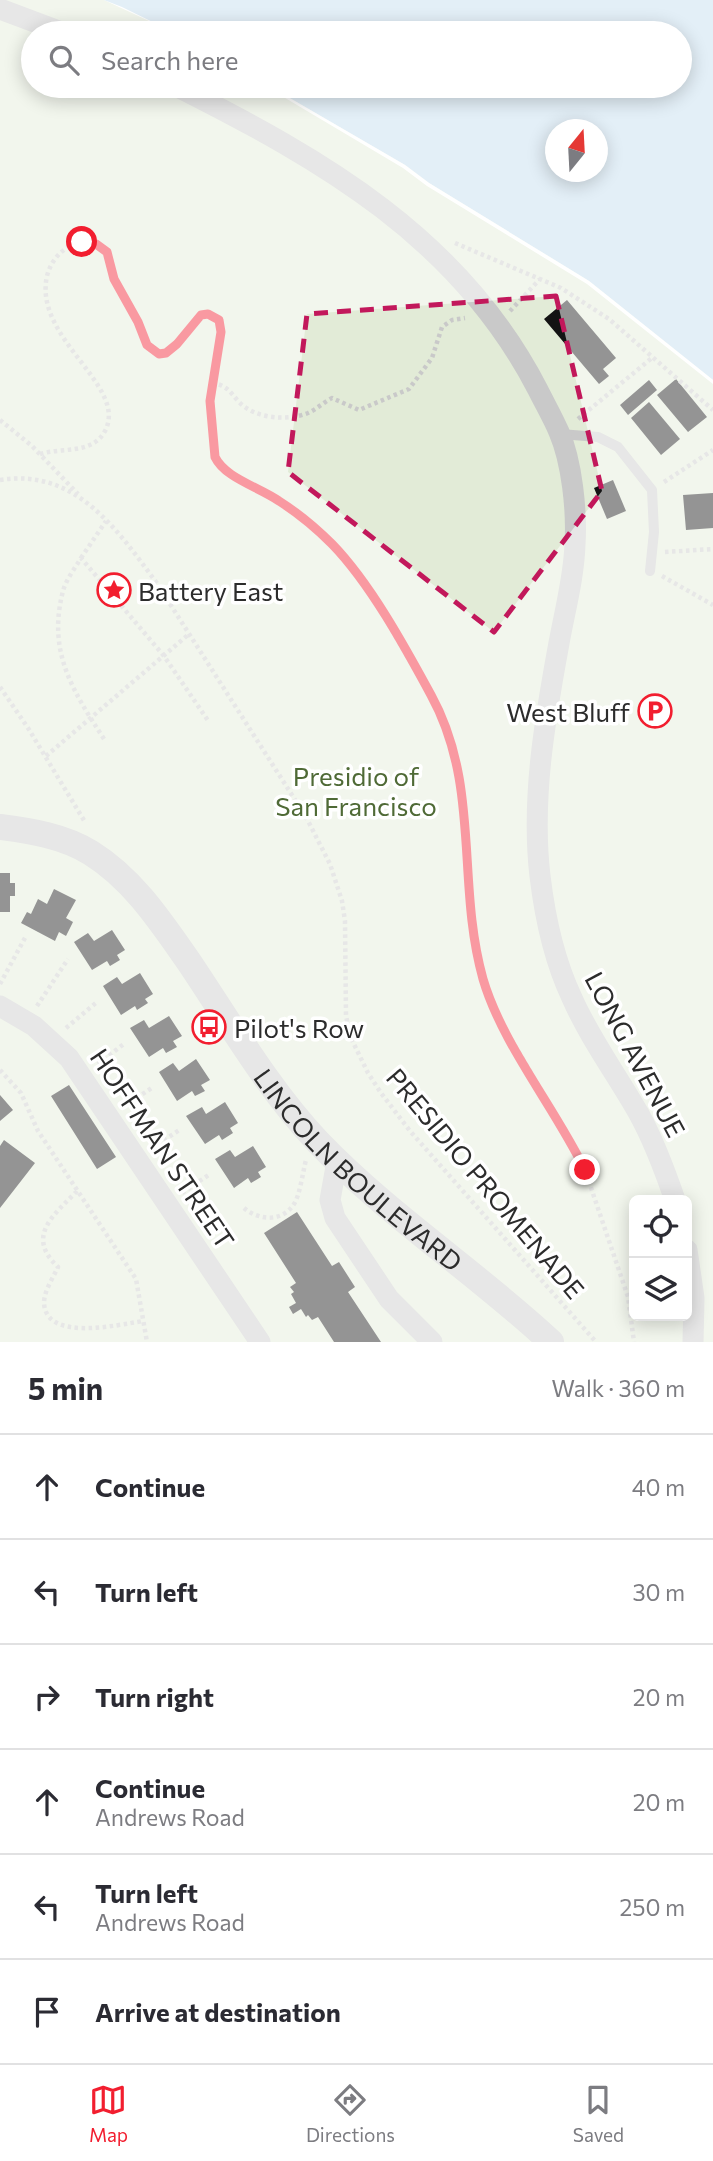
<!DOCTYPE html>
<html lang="en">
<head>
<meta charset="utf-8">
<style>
	:root { --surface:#fff; --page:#f2f2f3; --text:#2b2b33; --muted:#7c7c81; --line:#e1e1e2; --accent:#f21e2f }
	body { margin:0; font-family:Commissioner,sans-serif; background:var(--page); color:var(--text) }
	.controls { position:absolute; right:21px; bottom:21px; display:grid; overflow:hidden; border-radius:10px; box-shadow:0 4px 18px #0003 }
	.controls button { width:63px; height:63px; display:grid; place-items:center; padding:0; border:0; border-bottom:2px solid var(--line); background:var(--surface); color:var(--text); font:35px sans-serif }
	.compass { position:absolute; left:545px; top:119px; width:63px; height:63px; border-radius:50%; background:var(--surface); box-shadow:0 4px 18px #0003; rotate:18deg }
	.stop { position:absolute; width:21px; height:21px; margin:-16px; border:5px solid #f21e2f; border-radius:50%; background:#fff }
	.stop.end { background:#f21e2f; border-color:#fff; box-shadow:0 2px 7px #0008 }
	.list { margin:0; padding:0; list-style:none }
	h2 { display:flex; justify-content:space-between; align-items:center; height:91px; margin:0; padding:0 28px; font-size:30px }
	h2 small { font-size:23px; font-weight:400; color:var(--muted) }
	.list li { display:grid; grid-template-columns:46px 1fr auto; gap:21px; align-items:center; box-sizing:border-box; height:105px; padding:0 28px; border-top:2px solid var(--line) }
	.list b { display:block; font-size:26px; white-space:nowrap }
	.list p { margin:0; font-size:23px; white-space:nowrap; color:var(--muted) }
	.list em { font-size:23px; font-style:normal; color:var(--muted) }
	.icon { flex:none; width:38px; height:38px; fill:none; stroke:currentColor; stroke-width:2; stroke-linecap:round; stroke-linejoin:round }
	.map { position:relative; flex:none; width:713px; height:1342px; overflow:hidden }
	.search { position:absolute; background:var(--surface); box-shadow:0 4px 18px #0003; left:21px; right:21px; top:21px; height:77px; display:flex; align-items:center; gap:18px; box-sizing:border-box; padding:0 24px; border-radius:38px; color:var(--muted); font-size:26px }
	.sheet { height:721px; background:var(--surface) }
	nav { display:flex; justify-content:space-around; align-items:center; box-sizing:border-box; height:98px; border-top:2px solid var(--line); background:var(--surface); font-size:19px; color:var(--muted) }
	nav a { display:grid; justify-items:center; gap:4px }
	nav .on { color:var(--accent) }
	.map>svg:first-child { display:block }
</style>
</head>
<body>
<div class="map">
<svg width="713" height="1342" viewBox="0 0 713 1342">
	<rect width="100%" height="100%" fill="#fff"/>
	<path fill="#e2ebd7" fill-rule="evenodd" d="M0,0H104L175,33H33V86H269L405,165L429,183L589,281L713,380V1342H0ZM634,1200H687V1316H634Z"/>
	<path fill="#c1dced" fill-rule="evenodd" d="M104,0H713V380L589,281L429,183L405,165L269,86H680V33H175L122,7ZM556,130H598V172H556Z"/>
	<path fill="#fff" d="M265,86H269L405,165L429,183L589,281L713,380V384L587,284L427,186L403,168Z"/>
	<path fill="#131313" d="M567,300L616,358L603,369L609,376L599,384L544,319Z
		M676,379L707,417L688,432L657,395Z
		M649,380L657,390L628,415L620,405Z
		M649,402L680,439L661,455L631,418Z
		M613,480L626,511L607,519L594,488Z
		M713,493V528L686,530L683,495Z
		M0,873H10V883H15V896H10V912H0Z
		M54,889L76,900L66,918L73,922L66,936L59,932L55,941L21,923L27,912L31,914L38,899L47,904Z
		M112,930L125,950L117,955L120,960L110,966L107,961L92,970L74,942L88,933L94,941Z
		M140,973L153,994L145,999L148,1003L137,1010L135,1006L121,1015L103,986L117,977L122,984Z
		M169,1016L182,1036L173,1041L177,1047L166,1053L163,1048L149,1057L130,1028L144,1020L149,1028Z
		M196,1059L210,1080L201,1085L205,1091L195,1096L192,1091L177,1101L159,1072L173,1063L179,1071Z
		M69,1085L116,1157L97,1169L51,1096Z
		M0,1095L13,1110L0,1121Z
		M225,1102L238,1123L230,1128L233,1133L222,1140L219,1135L205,1144L186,1116L202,1107L206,1114Z
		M4,1140L35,1163L0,1208V1146Z
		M253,1146L266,1167L258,1172L261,1177L251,1183L248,1178L234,1188L215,1159L230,1150L235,1157Z
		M297,1212L332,1266L339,1262L355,1287L348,1292L381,1342H334L318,1317L312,1320L308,1315L306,1317L301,1309L293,1314L289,1307L296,1303L291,1294L294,1292L290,1287L296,1283L264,1233Z"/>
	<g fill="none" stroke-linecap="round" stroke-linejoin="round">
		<path stroke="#c9c9c9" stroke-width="4.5" stroke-dasharray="3.5 3.5" stroke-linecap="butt" d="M455,243L561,288L609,319L713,410
			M510,311L540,279
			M212,383C227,385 230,392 239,402C255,419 288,421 308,413C317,409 324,402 332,398L359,410L409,389L432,358L442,327L452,320L465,318
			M578,419L653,357
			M0,420L32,446L78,494
			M40,454C63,447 94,455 106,429C126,384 33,338 47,276C50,264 57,254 68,247C77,242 89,240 99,245C113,252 110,269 116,282C121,295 131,306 137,319C141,327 142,337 146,344C149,349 153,351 159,354L165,353L177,344L201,315H214C230,332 211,379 210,401C209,420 216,438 215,457L219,464L230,474L260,489L298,514L345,559L371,594L440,713L449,734L460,775L471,907L482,976L498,1017L560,1122L585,1170L628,1297L634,1342
			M0,480C75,468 116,528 156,582L306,817L330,864L342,901L345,921L346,1016L351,1038L368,1073L381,1093L410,1131L596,1342
			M664,482L713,450
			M665,552L713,549
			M81,558L106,521
			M662,576L713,605
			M0,687L28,728L85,822
			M104,739C73,691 47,652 63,591C66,580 75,568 81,558L164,656L209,722
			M46,756L189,634
			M0,984L26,936
			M37,1006L68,959
			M66,1028L97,1002
			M98,1064L125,1043
			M0,1070L21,1093L38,1131L136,1279L147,1342
			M125,1106L153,1087
			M152,1148L181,1129
			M77,1191C54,1215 25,1236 58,1267C53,1278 44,1291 44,1303C46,1342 117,1325 143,1321
			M182,1193L210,1174
			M244,1208C258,1220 282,1223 294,1204C300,1195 303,1171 306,1160"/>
		<path stroke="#c9c9c9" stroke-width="10" d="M560,434L598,437L618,447L652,490L654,532L650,571"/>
		<path stroke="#c9c9c9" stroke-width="21" d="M0,9L64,33
			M176,86C323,160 460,238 538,390C545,404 553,418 559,432C572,462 577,511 575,544C574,577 565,610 559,643C545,719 531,799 540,876C545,918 554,960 572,998C590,1039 617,1075 639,1114C654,1141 665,1171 675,1200
			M0,1006L34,1026L69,1058L260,1342
			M337,1161L330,1200L335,1218L389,1299L432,1342
			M687,1250L694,1298L693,1342"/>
		<path stroke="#c9c9c9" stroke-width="26" id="s1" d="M0,827C31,831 64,836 91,853C133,879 161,922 189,962C230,1023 268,1089 318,1142C389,1216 476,1272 551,1342"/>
	</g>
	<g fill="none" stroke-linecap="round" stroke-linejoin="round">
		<path stroke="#f21e2f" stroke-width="9" d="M82,242L96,244L107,252L114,279L138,322L147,345L159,354L166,353L177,344L201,315L208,314L219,320L221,332L210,401L215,457C225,478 259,487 279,501C298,513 316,528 332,544C370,583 405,647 431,695C481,786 456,883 483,979C502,1044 555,1108 585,1170"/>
	</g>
	<path d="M0 0H713V1342H0ZM556,296L602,491L494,632L288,472L307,314Z" fill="#fff" fill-opacity=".55" fill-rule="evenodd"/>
	<path fill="none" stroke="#c2185b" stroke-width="5" stroke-dasharray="14 9" stroke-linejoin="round" d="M556,296L602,491L494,632L288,472L307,314Z"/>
	<defs>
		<symbol id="sight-ring" viewBox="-11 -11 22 22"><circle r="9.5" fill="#fff" stroke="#f21e2f" stroke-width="1.5"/><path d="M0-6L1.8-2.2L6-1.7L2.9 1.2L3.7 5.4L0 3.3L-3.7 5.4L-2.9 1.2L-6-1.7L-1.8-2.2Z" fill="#f21e2f"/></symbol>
		<symbol id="parking-ring" viewBox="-11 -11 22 22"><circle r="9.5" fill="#fff" stroke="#f21e2f" stroke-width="1.5"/><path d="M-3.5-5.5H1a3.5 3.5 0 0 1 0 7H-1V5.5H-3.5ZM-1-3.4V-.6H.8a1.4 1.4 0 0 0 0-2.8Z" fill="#f21e2f"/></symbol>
		<symbol id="bus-ring" viewBox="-11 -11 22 22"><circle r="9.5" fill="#fff" stroke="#f21e2f" stroke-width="1.5"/><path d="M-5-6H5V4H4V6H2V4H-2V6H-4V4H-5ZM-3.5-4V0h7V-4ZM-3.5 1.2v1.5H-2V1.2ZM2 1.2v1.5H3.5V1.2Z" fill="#f21e2f"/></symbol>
	</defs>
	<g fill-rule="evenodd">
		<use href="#sight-ring" x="95" y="571" width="38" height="38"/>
		<use href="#parking-ring" x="636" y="692" width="38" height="38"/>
		<use href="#bus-ring" x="190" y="1008" width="38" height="38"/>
	</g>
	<g text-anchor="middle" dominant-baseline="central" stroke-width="7" stroke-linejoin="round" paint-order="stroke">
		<g font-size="26" fill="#2c2c2c" stroke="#fff" text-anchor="start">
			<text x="138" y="590">Battery East</text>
			<text x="630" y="711" text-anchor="end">West Bluff</text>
			<text x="234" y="1027">Pilot's Row</text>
		</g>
		<g font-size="26" fill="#4f6a36" stroke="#fff">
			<text x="356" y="775">Presidio of<tspan x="356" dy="30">San Francisco</tspan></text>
		</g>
		<g font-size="26" fill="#2c2c2c" stroke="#fff">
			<text transform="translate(636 1054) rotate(62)">LONG AVENUE</text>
			<text transform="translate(163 1148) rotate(56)">HOFFMAN STREET</text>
			<text stroke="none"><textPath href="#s1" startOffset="513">LINCOLN BOULEVARD</textPath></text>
			<text transform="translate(486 1183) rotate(50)">PRESIDIO PROMENADE</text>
		</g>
	</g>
</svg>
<div class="controls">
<button><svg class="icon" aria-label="locate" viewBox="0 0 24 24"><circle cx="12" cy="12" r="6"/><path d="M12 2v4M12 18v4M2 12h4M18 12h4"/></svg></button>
<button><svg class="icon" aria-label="layers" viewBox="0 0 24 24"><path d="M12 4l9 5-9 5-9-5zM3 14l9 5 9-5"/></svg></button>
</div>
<svg class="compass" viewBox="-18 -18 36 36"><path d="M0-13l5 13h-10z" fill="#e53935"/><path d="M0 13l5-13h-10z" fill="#7c7c81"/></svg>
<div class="stop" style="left:82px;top:242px"></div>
<div class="stop end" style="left:585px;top:1170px"></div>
<div class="search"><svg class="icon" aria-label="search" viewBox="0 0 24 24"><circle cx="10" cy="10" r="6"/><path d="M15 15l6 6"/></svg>Search here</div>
</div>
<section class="sheet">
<h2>5 min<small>Walk · 360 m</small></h2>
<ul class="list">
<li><svg class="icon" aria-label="ahead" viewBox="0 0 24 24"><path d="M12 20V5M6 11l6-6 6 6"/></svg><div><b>Continue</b></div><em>40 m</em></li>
<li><svg class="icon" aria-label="left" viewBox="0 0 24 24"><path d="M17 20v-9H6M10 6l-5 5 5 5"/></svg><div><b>Turn left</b></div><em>30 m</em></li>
<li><svg class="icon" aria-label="right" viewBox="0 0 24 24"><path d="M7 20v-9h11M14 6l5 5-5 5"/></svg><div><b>Turn right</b></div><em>20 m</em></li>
<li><svg class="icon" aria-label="ahead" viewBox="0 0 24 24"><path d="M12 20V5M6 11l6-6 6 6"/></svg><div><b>Continue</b><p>Andrews Road</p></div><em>20 m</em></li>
<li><svg class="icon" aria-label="left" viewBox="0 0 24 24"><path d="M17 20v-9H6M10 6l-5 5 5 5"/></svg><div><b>Turn left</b><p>Andrews Road</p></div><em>250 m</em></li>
<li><svg class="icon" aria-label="arrive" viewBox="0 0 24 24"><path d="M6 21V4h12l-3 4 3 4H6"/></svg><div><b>Arrive at destination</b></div></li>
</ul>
</section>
<nav>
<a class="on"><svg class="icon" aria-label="map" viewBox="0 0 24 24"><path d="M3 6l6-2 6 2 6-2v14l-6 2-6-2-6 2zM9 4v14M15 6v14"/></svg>Map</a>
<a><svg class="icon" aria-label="directions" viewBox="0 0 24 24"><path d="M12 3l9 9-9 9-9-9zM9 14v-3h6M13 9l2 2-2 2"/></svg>Directions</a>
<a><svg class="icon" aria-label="saved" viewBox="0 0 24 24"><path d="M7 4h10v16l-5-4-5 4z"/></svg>Saved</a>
</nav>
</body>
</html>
